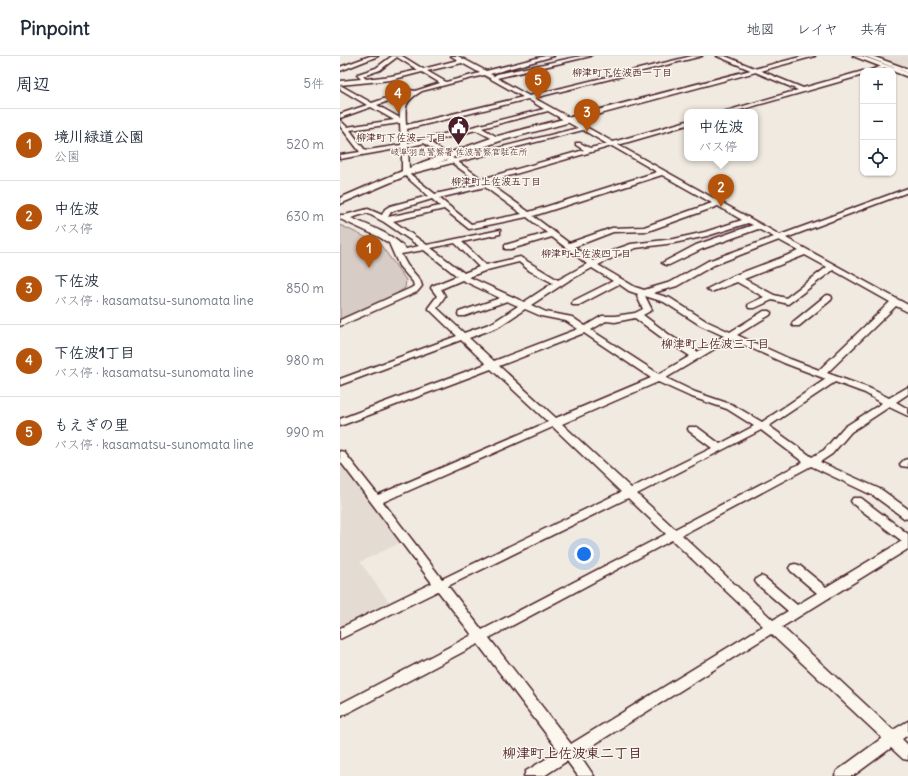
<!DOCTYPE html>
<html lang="ja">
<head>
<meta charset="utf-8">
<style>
	:root { --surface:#fff; --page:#f6f6f7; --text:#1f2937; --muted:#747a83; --line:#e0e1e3; --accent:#b45309 }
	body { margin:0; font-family:Delius,"Klee One",sans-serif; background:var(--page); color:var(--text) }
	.controls { position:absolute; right:12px; top:12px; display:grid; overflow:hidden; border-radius:8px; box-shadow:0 1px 3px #0004 }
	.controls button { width:36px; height:36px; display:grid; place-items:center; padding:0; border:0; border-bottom:1px solid var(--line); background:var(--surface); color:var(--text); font:20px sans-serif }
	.you { position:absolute; left:244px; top:498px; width:14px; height:14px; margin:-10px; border:3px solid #fff; border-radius:50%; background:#1a73e8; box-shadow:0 0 0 6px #1a73e833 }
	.badge { display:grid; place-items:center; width:26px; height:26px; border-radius:50%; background:var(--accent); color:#fff; font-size:13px; font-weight:700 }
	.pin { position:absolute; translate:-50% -33px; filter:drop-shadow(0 1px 2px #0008) }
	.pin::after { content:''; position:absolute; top:21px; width:14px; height:12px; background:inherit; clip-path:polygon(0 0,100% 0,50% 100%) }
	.popup { position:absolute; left:344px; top:53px; width:74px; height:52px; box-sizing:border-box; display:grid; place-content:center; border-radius:8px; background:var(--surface); filter:drop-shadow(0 1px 3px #0005); font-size:13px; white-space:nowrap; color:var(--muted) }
	.popup b { font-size:15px; color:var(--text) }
	.popup::after { content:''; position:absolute; left:50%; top:100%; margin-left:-8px; border:8px solid transparent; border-top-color:var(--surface) }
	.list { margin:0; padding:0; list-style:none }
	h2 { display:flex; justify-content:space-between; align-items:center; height:52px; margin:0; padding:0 16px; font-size:17px }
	h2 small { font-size:13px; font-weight:400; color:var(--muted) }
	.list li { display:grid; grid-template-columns:26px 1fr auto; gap:12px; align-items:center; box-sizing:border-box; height:72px; padding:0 16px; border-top:1px solid var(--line) }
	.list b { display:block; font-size:15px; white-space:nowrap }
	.list p { margin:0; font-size:13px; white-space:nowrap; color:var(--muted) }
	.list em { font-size:13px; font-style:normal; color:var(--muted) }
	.icon { flex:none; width:22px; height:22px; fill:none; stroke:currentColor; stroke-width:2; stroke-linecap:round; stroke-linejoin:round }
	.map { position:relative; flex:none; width:568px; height:720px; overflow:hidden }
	header { display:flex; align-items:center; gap:24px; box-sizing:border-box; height:56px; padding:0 20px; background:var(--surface); border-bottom:1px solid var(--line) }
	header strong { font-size:19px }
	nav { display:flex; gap:22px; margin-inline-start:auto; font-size:14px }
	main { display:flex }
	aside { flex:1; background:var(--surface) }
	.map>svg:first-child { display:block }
</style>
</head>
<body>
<header>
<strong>Pinpoint</strong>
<nav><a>地図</a><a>レイヤ</a><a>共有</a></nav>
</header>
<main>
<aside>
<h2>周辺<small>5件</small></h2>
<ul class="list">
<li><span class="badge">1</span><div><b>境川緑道公園</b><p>公園</p></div><em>520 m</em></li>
<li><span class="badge">2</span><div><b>中佐波</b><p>バス停</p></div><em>630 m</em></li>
<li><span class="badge">3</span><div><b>下佐波</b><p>バス停 · kasamatsu-sunomata line</p></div><em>850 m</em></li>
<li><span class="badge">4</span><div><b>下佐波1丁目</b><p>バス停 · kasamatsu-sunomata line</p></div><em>980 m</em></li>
<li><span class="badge">5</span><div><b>もえぎの里</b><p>バス停 · kasamatsu-sunomata line</p></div><em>990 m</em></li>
</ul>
</aside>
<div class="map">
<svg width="568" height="720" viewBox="0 0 568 720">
	<rect width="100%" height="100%" fill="#f0eae0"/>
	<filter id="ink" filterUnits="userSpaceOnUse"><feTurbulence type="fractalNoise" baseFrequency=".025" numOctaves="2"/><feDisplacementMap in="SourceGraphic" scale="8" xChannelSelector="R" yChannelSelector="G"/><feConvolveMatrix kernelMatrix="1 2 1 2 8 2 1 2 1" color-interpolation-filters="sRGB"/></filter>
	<g filter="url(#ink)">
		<path fill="#e4dbd2" d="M524,0H568V15Z
			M0,405L62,486L20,506L52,550L0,575Z"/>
		<path fill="#d8ccc6" stroke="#917678" d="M0,169L40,188L66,224L65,232L53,240L0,263Z"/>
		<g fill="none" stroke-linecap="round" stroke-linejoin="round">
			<defs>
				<path id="minor" d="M30,0H38L0,15V11Z
					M52,0H62L83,13L118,4L111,0H118L146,15L205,0H214L150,18L154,20L157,18L241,0H251L157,22L189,40L352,0H362L194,42L273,86L347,65V69L278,89L440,179L568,132V136L446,182L568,249V256L556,250L487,317L531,333L549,342L568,331V338L556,346L568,353V360L549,351L511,376L492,398L480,406L542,434L568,453V463L564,462L534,440L471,410L342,479L433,564L448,555L417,528L415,525L417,522L421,520L425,522L457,549L477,537L451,515L449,512L451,509L455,508L459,509L486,531L562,485L513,448L511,445L513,442H521L568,478V493L442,571L553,674L568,665V679L562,683L568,689V704L563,703L551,692L513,720H495L497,715L542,682L431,578L239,698L254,720H238L227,705L204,720H184L186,715L219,695L138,588L0,661V648L132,579L98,535L0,583V572L92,527L0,405V395L4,396L38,439L208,366L151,313L0,370V363L146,308L121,284L0,329V323L117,280L88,252L97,240L91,232L92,230L117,220L84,194L61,198L67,209L80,224L82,230L77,236L0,270V264L71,232L74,230L73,226L59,210L49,187L39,181L0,163V159H5L28,153L42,159L45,153L50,150L88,140L62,117V92L0,103V99L20,96L0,70V64L7,71L54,64L31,51L0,62V58L27,49L0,33V29L32,47L70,34L75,35L100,27L82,16L51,24L0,29V25L21,23L17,19L18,18L36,12ZM57,1L78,14L51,20L26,23L23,20L40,14ZM122,7L140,17L106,26L87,15ZM144,19L183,41L66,69C65,49 64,46 82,35ZM69,38C60,46 59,51 60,62L37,49ZM188,43L204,53L68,87L67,73ZM208,55L238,72L114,103L90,86L136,74L155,84H159V82L142,72ZM60,67L61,89L28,94L24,93L10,74ZM243,74L267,88L250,92L240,87H236V89L244,94L142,123L118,106ZM84,87L108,104L69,114L68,91ZM272,90L317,116L189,156L147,126ZM112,107L141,128L95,138L70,118ZM322,119L372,147L304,171L272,172L229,187L193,160ZM145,131L182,158L131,168L99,142ZM92,143L100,150L48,161L51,156L56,154ZM378,150L402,164L365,176L334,183L291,188L274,194L253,205L234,191L273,176L308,175ZM104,153L129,173L187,161L207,177L165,189V193H171L212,181L247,208L218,224L180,201L146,209L122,186L160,178V174L87,189L53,165ZM27,157L44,166L79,190L66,193C53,178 29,170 11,162ZM408,167L413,169L356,189L322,207L326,209H329L362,193L418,173L434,181L368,205L331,226L304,234L295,231L258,209L280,198L296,192L334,187L367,180ZM439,184L459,195L393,220L367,233L371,236L397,226L424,241L409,248L408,250L409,252H415L432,244L448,248L493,214L550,246L479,314L450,303L397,279L430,259L431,257L430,255H424L390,276L366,265L330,242L313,237L337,230L374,209ZM115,187L139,211L124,217L91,192ZM465,199L487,211L446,242L434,239L404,223ZM179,206L190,215L213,227L184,246L129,221L147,214ZM252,212L273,225L233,245L232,247L233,249H239L279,228L289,235L298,238L297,240L303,253L295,257L275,260H262L245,270L232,261L206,256L191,249L228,225ZM122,224L160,242L119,256L118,258L119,260H125L167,245L178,250L152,267L124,277L97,252L105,240L101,233ZM305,240L324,246L360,269L384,280L357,296L331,280L303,259L312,254ZM185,253L201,260L226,265L238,273L154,305L129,282L158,271ZM295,262L325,284L350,300L319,318L251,274L266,265L275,266ZM244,277L311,322L216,362L159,310ZM391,283L444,307L486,323L422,366L393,349L355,336L326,322ZM318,326L349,340L387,353L414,370L380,388L357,371H349L348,373L349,375L372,392L291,432L222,368ZM495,326L525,337L542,347L503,372L484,394L472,401L429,370ZM213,371L281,436L102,523L43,446ZM421,374L463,406L335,473L297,438ZM288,442L326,478L142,574L108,530ZM332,484L423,570L231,688L149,582Z
					M377,0H385L463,32L523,15V19L393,56H383L458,34Z
					M524,0H532L568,13V17Z
					M542,10L545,12L544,13L528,15Z
					M488,239L491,240L492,242L491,244L459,270H453L452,268L453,266L485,240Z
					M568,403V411L561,410L560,408L564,404Z"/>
				<path id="major" d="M464,0H475L160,85L89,110L0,148V142L83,106L154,81Z
					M513,0H522L568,17V21Z"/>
			</defs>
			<use href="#minor" stroke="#4a1f2b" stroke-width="3"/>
			<use href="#major" stroke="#4a1f2b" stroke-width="3"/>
			<use href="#minor" fill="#fbf7ec" fill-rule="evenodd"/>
			<use href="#major" fill="#fbf7ec" fill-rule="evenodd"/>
		</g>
	</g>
	<defs>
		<symbol id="civic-pin" viewBox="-11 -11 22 30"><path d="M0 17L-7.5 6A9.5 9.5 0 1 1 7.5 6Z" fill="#4a1f2b" stroke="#fbf7ec"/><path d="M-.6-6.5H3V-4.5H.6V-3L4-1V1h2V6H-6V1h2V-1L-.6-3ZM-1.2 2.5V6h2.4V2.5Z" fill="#fff"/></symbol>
	</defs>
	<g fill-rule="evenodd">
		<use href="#civic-pin" x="106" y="58" width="25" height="34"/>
	</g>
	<g text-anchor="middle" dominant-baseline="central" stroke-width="3" stroke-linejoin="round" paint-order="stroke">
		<g font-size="9" fill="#4a1f2b" stroke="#fbf7ec">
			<text x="119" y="95">岐阜羽島警察署 佐波警察官駐在所</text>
		</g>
		<g font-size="10" font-weight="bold" fill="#4a1f2b" stroke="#fbf7ec">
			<text x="282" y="16">柳津町下佐波西一丁目</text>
			<text x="61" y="81">柳津町下佐波一丁目</text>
			<text x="156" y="125">柳津町上佐波五丁目</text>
			<text x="246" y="197">柳津町上佐波四丁目</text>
		</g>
		<g font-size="12" font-weight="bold" fill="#4a1f2b" stroke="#fbf7ec">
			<text x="375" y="287">柳津町上佐波三丁目</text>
		</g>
		<g font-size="14" font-weight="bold" fill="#4a1f2b" stroke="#fbf7ec">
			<text x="232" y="697">柳津町上佐波東二丁目</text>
		</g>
	</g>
</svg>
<div class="controls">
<button>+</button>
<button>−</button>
<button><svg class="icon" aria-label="locate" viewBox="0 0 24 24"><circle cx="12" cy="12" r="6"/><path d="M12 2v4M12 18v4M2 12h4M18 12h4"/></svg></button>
</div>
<div class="you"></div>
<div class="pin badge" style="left:29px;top:212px">1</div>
<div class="pin badge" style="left:381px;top:151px">2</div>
<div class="popup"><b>中佐波</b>バス停</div>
<div class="pin badge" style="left:247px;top:76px">3</div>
<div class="pin badge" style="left:58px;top:57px">4</div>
<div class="pin badge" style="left:198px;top:44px">5</div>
</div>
</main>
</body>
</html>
